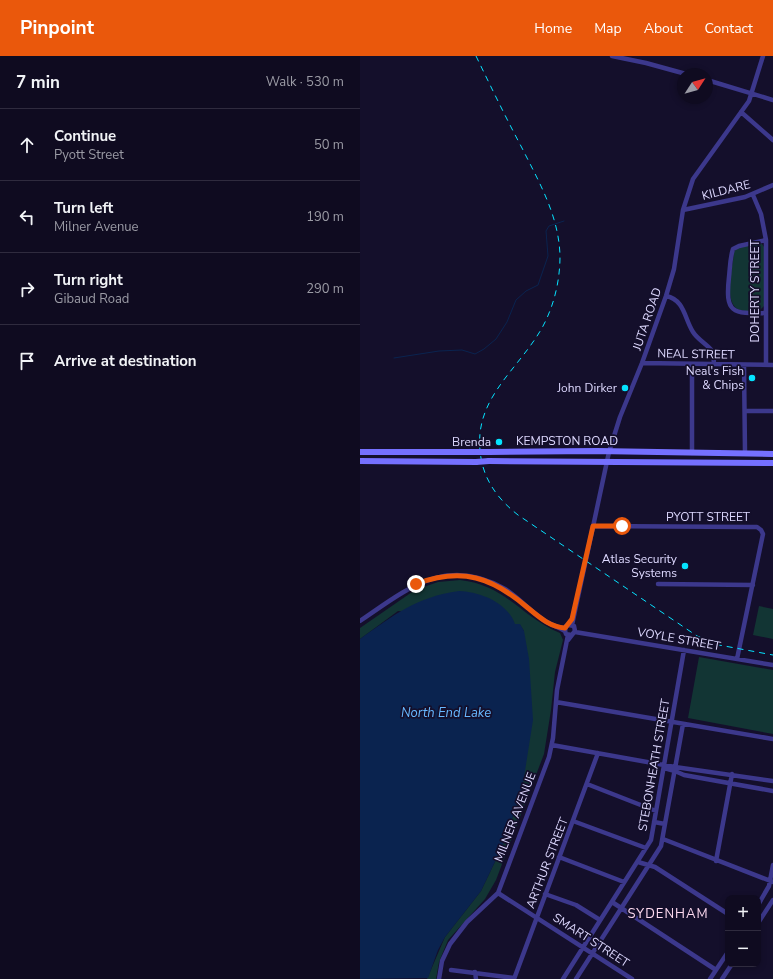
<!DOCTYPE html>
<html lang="en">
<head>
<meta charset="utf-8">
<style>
	:root { --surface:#0f0b20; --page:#1d192d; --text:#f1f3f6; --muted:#9b9ba5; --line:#2f2b3e; --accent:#ea580c }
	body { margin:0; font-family:"Nunito Sans",sans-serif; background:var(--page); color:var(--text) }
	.controls { position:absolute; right:12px; bottom:12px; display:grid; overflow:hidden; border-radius:8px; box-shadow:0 2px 6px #0003 }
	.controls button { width:36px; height:36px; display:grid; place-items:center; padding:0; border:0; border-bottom:1px solid var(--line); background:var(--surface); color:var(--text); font:20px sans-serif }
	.compass { position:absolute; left:317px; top:12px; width:36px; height:36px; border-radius:50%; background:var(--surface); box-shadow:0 2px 6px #0003; rotate:54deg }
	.stop { position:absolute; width:12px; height:12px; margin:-9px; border:3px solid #ea580c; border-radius:50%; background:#fff }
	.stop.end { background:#ea580c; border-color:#fff; box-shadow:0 1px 4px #0008 }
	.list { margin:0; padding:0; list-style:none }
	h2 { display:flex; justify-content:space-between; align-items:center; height:52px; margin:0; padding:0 16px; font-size:17px }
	h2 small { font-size:13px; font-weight:400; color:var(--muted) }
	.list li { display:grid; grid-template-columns:26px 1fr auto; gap:12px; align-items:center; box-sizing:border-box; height:72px; padding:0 16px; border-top:1px solid var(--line) }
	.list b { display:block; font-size:15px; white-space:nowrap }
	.list p { margin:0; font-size:13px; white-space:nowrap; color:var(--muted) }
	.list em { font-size:13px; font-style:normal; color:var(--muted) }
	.icon { flex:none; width:22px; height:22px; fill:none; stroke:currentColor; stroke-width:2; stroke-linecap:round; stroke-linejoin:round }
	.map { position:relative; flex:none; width:413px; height:923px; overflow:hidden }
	header { display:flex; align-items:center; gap:24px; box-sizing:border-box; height:56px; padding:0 20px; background:var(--accent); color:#fff }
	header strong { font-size:19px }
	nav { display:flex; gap:22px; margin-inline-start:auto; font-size:14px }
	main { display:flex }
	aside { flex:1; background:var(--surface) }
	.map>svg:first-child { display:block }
</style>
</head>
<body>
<header>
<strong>Pinpoint</strong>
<nav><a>Home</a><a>Map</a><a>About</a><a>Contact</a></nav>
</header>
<main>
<aside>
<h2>7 min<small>Walk · 530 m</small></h2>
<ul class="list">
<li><svg class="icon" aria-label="ahead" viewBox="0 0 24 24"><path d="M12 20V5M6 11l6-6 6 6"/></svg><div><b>Continue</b><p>Pyott Street</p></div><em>50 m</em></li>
<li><svg class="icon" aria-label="left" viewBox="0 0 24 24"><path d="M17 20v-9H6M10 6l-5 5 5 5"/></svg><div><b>Turn left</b><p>Milner Avenue</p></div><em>190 m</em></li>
<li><svg class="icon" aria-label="right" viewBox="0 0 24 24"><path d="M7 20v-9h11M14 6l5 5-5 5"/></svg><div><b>Turn right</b><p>Gibaud Road</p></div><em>290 m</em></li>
<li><svg class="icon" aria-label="arrive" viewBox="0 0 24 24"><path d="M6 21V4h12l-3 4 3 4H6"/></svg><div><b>Arrive at destination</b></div></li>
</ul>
</aside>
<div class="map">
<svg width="413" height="923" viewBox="0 0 413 923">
	<rect width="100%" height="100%" fill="#140f2b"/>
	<path fill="#123534" d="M398,187L402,188L404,191V250L399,255C393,255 386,256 380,254C362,248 373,211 374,196L377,192Z
		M100,524C146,529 161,561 200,577L203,584L195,616L191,654L184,698L136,824L125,843L88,884L79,906L76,923H67L85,881L121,835L142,791L162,734L164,575L160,569L38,555L0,583V572L55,534L78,526Z
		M399,550L413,553V583L393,579Z
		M339,601L413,614V678L328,662Z"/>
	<path fill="#0a234f" d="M99,535C120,536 147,546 155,568H160L164,575L169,603L173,664L162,734L142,791L121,835L85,881L78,894L68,922L0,923V583C34,559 56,541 99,535Z"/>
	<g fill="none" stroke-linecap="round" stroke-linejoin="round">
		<path stroke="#0a234f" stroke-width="1" d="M34,302L79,295L102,294L115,298L124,293L136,283L147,266L156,244L166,235L178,229L188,200L186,175L189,170L204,165"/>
		<path stroke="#3c388c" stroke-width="4.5" d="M252,0L286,7L326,18
			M347,24L413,44
			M381,56L413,84
			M393,139L401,158L406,184V309
			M323,154L385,141L413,129
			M306,240C325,244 324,262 333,276C338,284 347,288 353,296L354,308
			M406,257C372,258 365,257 369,221C370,212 370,202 373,193L379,190L406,184
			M282,307L413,309
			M384,309L385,397
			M385,355H413
			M332,397V308
			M233,470L388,471H397L401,474L403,478L377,603
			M298,528L393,529
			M0,565C47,533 86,499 145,533C158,541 168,553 181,562C188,568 197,570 205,575
			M212,569L249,396L260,361L282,307L306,240L314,213L323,154L333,123L389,45L403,0
			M215,576L413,609
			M208,584L215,575L214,570L209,569L206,570L205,575L206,578L211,579
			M196,646L413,683
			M192,689L315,711L413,725
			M304,712L315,715L324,719L413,735
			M227,728L296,755
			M213,765L286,792
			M294,766L305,768
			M303,783L413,826
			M199,801L264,826
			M356,805L372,718
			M278,806L295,811L368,858
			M138,837L272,923
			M185,838L216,849L240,864
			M252,846L356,914
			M398,849L409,830L413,809
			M398,867L413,844
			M91,914L154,922
			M115,916L116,923
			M79,923L82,905L90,888L107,866L138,837L189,701L193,682L197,634L208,579
			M154,923L238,697
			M203,923L291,784L324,594
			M216,923L301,790L323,668
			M350,923L368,896
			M362,923L372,908"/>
		<path stroke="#7570ff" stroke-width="6" d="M0,396H117
			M129,396L237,395L413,398
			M0,405L116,406
			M129,405L413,407"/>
		<path stroke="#05e3ff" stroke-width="1" stroke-dasharray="6 5" stroke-linecap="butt" d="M116,0C131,31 146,62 162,92C179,126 199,160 200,200C200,225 194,250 182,272C156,317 111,344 121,402C125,426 139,444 158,459L337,580L359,589L413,599"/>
		<path stroke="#7570ff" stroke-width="6" d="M117,396H129
			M116,406L129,405"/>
	</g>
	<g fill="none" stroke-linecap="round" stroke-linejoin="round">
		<path stroke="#ea580c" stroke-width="5" d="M56,528C102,511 132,521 168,552C179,561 190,571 205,572L212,563L233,470H262"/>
	</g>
	<g fill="#05e3ff" stroke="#140f2b" stroke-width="1.5">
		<circle cx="392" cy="322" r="4"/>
		<circle cx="265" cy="332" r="4"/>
		<circle cx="139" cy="386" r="4"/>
		<circle cx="325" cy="510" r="4"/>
	</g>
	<g text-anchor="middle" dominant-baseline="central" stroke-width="3.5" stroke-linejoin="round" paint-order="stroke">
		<g font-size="12" fill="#ded9ff" stroke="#140f2b">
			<text transform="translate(366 134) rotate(-14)">KILDARE</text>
			<text transform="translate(395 235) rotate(-90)">DOHERTY STREET</text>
			<text transform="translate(287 263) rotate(-71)">JUTA ROAD</text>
			<text transform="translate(336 298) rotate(1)">NEAL STREET</text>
			<text x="207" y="385">KEMPSTON ROAD</text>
			<text x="348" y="461">PYOTT STREET</text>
			<text transform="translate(319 583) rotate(10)">VOYLE STREET</text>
			<text transform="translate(294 709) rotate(-80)">STEBONHEATH STREET</text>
			<text transform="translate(155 761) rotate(-69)">MILNER AVENUE</text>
			<text transform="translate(187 807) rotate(-69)">ARTHUR STREET</text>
			<text transform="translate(231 884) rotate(33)">SMART STREET</text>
		</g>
		<g font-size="12" fill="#ded9ff" stroke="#140f2b" text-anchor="end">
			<text x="384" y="315">Neal's Fish<tspan x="384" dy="14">&amp; Chips</tspan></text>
			<text x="257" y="332">John Dirker</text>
			<text x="131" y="386">Brenda</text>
			<text x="317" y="503">Atlas Security<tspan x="317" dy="14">Systems</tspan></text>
		</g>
		<g font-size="13" font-style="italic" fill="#67b7ff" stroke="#140f2b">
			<text x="86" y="657">North End Lake</text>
		</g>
		<g font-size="13" letter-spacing="1" fill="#ffdbf1" stroke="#140f2b">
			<text x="308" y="858">SYDENHAM</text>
		</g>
	</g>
</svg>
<div class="controls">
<button>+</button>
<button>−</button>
</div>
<svg class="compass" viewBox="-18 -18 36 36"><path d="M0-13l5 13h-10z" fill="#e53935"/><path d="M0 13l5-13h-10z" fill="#9b9ba5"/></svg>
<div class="stop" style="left:262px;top:470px"></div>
<div class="stop end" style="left:56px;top:528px"></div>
</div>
</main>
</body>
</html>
